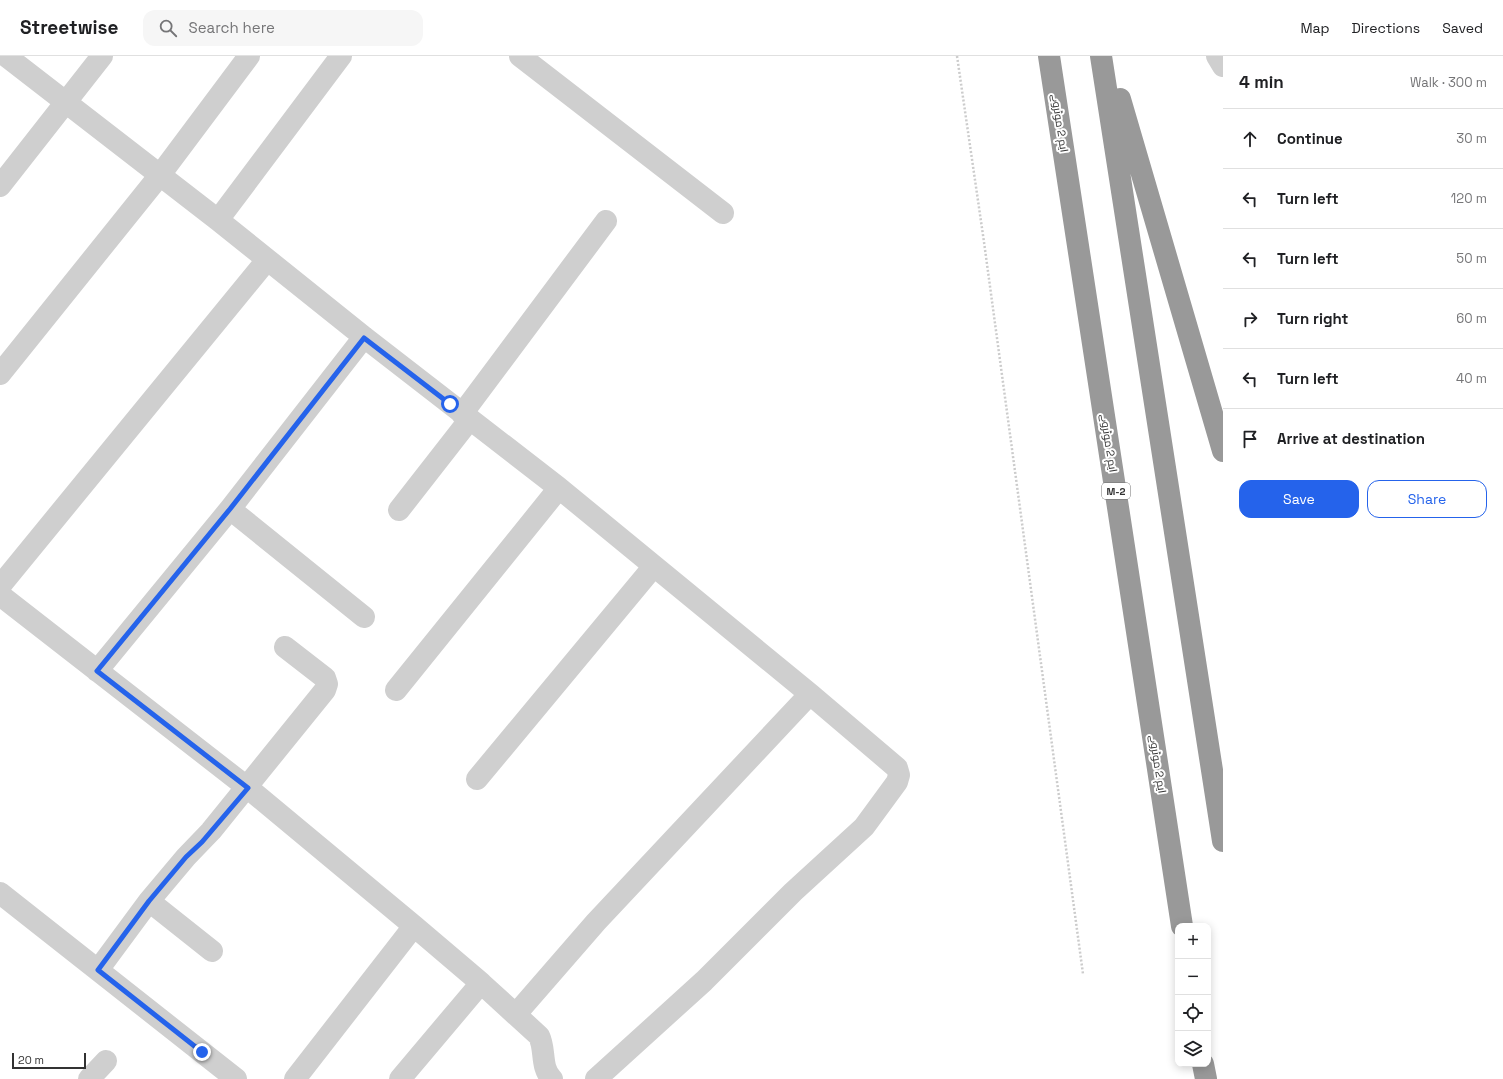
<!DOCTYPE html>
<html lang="en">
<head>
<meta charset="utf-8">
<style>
	:root { --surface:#fff; --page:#f6f6f6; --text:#202124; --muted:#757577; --line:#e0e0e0; --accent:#2563eb }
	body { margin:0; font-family:"Space Grotesk",Cairo,sans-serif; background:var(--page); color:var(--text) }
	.controls { position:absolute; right:12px; bottom:12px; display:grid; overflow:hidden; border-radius:8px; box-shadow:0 2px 10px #0003 }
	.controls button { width:36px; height:36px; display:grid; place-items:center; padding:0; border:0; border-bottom:1px solid var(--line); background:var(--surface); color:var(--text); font:20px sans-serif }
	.scale { position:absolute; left:12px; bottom:10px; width:74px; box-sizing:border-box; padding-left:4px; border:2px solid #323232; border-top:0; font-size:11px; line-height:14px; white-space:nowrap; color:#323232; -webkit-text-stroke:3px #fff; paint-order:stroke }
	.stop { position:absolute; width:12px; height:12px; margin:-9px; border:3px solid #2563eb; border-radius:50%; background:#fff }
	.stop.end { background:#2563eb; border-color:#fff; box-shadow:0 1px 4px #0008 }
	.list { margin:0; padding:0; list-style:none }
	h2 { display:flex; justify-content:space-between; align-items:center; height:52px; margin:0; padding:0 16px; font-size:17px }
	h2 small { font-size:13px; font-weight:400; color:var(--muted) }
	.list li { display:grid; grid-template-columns:26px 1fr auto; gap:12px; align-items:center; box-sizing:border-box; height:60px; padding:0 16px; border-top:1px solid var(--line) }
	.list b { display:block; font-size:15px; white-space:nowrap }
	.list em { font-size:13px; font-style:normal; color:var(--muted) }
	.actions { display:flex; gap:8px; padding:12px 16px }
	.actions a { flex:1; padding:9px 0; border:1px solid var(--accent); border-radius:12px; text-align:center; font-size:14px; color:var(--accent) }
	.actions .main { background:var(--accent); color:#fff }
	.icon { flex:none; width:22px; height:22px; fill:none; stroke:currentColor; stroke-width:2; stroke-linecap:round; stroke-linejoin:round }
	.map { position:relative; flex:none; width:1223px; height:1023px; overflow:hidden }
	header { display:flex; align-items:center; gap:24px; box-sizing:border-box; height:56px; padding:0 20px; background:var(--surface); border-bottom:1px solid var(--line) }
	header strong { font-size:19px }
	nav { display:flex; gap:22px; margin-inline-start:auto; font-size:14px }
	.search { width:280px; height:36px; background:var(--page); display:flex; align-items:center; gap:10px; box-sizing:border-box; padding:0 14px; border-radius:12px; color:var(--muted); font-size:15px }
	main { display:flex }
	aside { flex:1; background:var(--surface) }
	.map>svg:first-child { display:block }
</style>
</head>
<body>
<header>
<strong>Streetwise</strong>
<div class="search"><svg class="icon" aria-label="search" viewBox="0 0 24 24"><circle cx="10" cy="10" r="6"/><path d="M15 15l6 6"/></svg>Search here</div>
<nav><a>Map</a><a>Directions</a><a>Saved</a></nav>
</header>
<main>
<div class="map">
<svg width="1223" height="1023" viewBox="0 0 1223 1023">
	<rect width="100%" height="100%" fill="#fff"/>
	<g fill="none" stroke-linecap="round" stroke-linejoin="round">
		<path stroke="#ccc" stroke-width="2.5" stroke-dasharray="2 2" stroke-linecap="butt" d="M957,0L984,186L1083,918"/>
		<path stroke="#cfcfcf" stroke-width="22" d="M6,0L218,164L364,281L559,432L810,638L897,712L899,719L897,726L864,771L793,836L704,925L596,1023
			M520,0L723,157
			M1217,0L1223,10
			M0,130L102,0
			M218,164L341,0
			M0,318L160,119L249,0
			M462,358L606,165
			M230,453L364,561
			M399,454L470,363
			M0,530L267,204
			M0,539L248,732L414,870L481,927L539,980C546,994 540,1011 552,1023
			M97,615L230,453L364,281
			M396,634L559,432
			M477,723L654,510
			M0,837L236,1023
			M149,845L212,895
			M98,914L149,845L186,801L211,775L325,634L327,628L325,622L285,591
			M516,958L596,866L810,638
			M89,1023L106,1005
			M295,1023L414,870
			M400,1023L481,927"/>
		<path stroke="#999" stroke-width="22" d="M1049,0L1182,870
			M1101,0L1223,785
			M1120,43L1223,395
			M1203,1008L1206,1023"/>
	</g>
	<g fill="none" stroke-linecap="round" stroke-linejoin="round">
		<path stroke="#2563eb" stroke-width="5" d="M202,996L98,914L149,845L186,801L202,786L248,732L97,615L230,453L364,282L450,348"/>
	</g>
	<g text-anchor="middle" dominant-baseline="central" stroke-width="4" stroke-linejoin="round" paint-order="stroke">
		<rect fill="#fff" stroke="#707070" stroke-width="1" x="1102" y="427" width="28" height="16" rx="3"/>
		<g font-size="10" font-weight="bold" fill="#323232">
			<text x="1116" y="435">M-2</text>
		</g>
		<g font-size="11" fill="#323232" stroke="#fff">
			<text transform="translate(1060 67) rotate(81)">ایم 2 موٹروے</text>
			<text transform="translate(1109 387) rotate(81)">ایم 2 موٹروے</text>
			<text transform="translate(1158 708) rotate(81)">ایم 2 موٹروے</text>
		</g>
	</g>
</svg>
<div class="controls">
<button>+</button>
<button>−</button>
<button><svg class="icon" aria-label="locate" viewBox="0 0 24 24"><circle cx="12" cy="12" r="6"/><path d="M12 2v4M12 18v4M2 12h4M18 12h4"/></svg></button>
<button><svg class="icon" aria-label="layers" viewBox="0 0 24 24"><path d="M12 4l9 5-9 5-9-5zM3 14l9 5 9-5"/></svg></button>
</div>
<div class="scale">20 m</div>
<div class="stop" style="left:450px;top:348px"></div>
<div class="stop end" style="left:202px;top:996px"></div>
</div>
<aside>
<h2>4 min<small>Walk · 300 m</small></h2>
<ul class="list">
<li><svg class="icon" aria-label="ahead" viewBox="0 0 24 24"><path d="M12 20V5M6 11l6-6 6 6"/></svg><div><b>Continue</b></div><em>30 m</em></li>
<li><svg class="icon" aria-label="left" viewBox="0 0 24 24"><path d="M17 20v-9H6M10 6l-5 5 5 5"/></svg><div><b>Turn left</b></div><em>120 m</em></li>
<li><svg class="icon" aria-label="left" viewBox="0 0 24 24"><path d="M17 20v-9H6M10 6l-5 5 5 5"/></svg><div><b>Turn left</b></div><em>50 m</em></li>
<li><svg class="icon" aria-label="right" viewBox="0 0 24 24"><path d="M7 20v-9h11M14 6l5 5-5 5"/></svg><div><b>Turn right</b></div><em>60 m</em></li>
<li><svg class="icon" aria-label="left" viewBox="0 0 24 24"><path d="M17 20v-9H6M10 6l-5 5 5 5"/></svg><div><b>Turn left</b></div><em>40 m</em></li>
<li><svg class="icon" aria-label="arrive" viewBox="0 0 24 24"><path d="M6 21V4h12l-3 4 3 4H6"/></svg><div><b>Arrive at destination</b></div></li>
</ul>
<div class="actions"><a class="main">Save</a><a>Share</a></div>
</aside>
</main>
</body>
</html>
